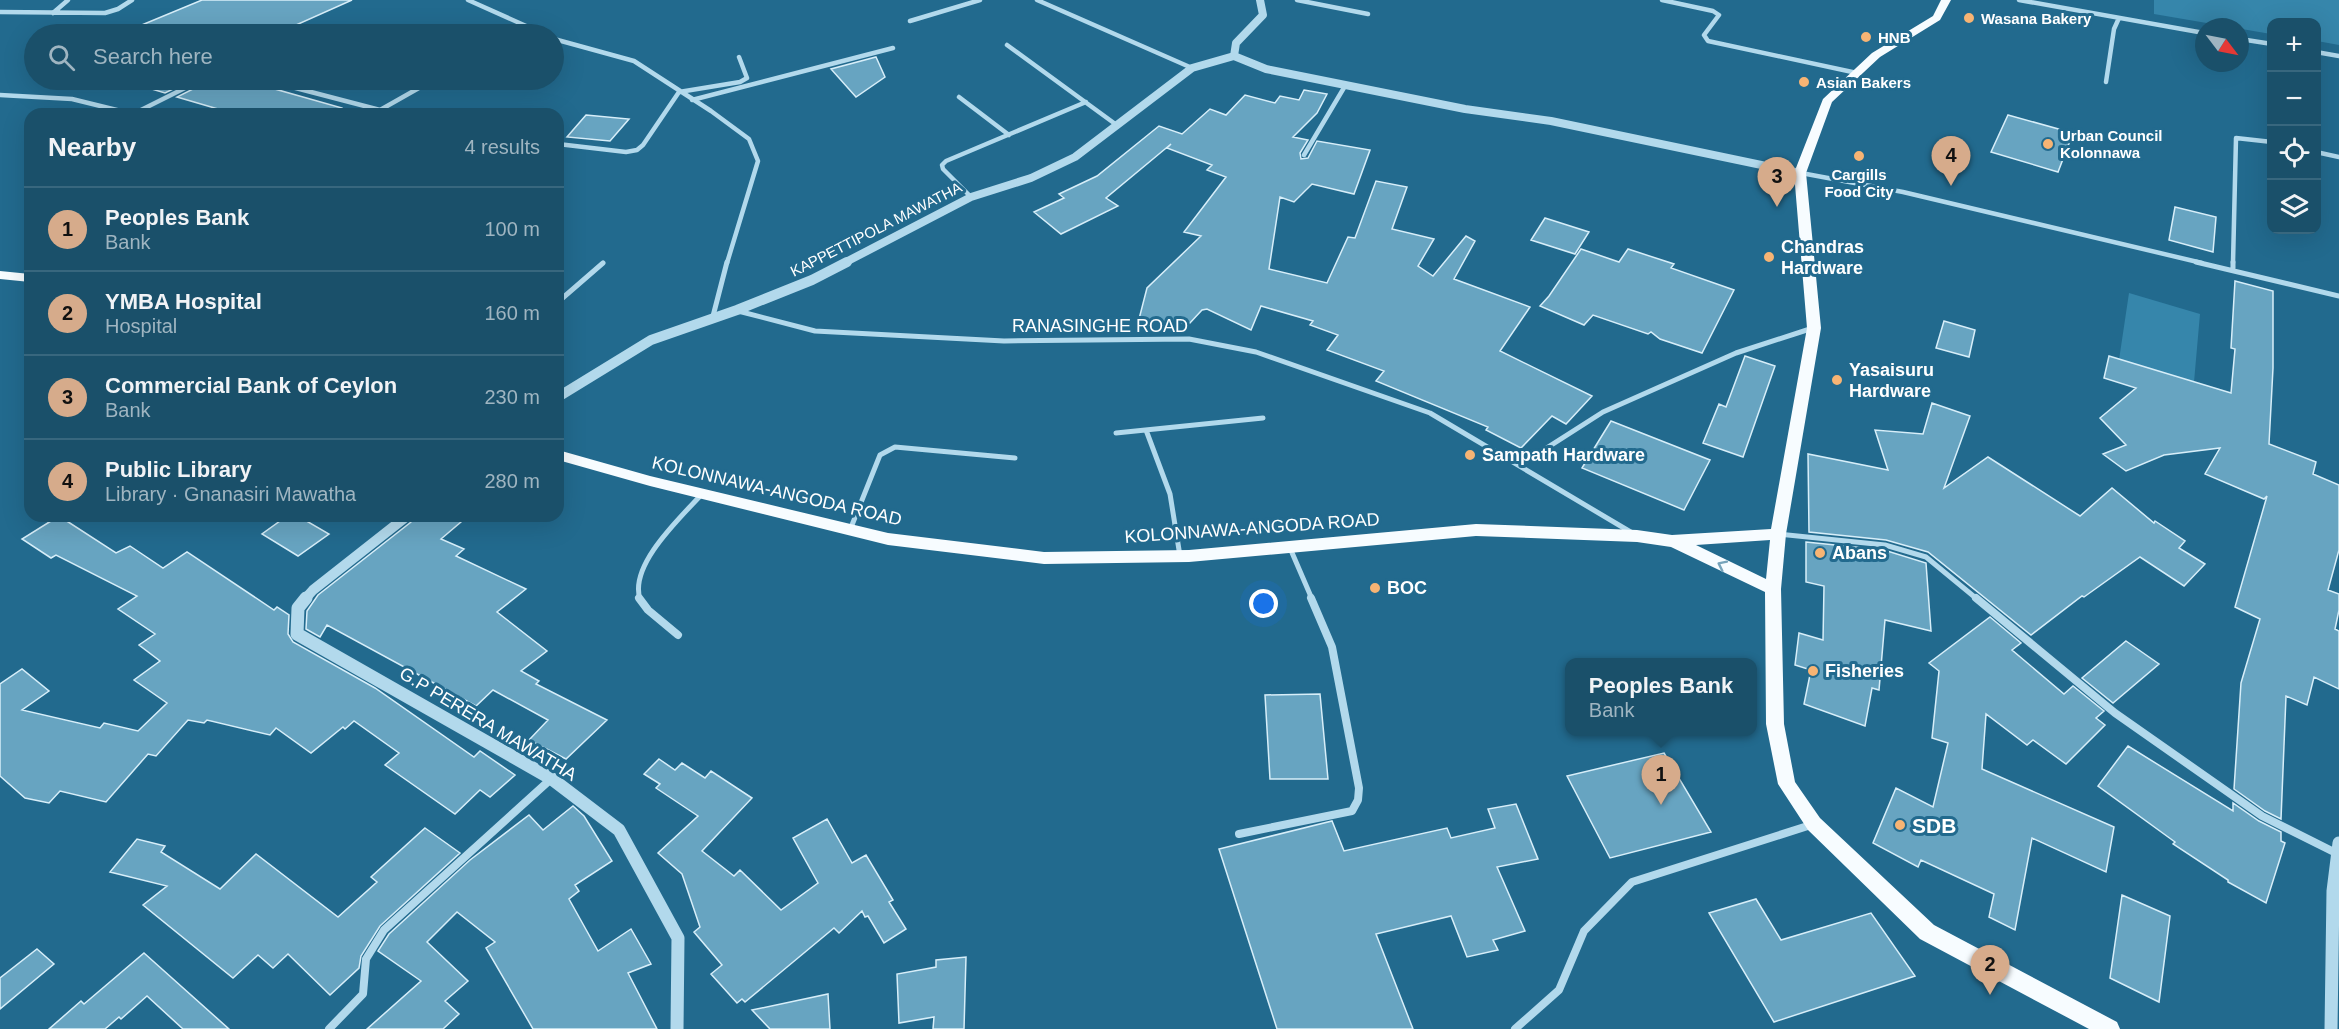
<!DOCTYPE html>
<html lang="en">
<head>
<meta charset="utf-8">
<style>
	:root { --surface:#1a506a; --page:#275a72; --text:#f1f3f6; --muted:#9fb5c1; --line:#38677e; --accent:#d6ab8b }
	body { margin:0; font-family:Helvetica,sans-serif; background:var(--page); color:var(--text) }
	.controls { position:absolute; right:18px; top:18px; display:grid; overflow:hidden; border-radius:12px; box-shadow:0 6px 24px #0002 }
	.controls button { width:54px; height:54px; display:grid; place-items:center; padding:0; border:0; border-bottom:2px solid var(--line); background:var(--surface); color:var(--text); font:30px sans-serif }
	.compass { position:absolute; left:2195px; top:18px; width:54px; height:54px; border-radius:50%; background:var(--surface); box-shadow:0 6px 24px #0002; rotate:122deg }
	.you { position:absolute; left:1264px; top:604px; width:21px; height:21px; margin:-15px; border:4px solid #fff; border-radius:50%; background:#1a73e8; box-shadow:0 0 0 9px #1a73e833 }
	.badge { display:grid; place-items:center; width:39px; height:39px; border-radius:50%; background:var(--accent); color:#111; font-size:20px; font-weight:700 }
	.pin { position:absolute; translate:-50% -50px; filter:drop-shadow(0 2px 3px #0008) }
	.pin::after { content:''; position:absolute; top:32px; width:21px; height:18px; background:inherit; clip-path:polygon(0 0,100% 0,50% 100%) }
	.popup { position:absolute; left:1565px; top:658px; width:192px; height:78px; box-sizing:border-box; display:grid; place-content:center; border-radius:12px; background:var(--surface); filter:drop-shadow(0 2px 4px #0005); font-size:20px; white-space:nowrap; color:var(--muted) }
	.popup b { font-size:22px; color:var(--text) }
	.popup::after { content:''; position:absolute; left:50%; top:100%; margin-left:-12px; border:12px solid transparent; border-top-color:var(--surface) }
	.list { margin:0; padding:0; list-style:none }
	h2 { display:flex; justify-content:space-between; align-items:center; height:78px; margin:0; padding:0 24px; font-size:26px }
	h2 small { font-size:20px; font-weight:400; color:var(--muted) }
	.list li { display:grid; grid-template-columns:39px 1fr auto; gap:18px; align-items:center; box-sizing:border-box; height:84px; padding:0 24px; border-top:2px solid var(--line) }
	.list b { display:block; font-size:22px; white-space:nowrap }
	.list p { margin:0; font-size:20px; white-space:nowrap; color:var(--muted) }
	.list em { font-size:20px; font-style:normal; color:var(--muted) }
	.icon { flex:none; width:33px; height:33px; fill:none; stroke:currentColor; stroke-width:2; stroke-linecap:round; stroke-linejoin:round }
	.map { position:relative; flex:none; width:2339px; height:1029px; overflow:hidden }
	.search { position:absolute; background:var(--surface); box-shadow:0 6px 24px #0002; left:24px; top:24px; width:540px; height:66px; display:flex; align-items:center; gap:15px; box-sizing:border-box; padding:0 21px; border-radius:33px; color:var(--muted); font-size:22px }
	.panel { position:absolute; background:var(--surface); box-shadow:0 6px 24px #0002; left:24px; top:108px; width:540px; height:414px; border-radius:18px }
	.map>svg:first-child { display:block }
</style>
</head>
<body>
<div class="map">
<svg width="2339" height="1029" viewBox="0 0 2339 1029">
	<rect width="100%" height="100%" fill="#226a8e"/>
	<path fill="#3686ab" d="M2154,0H2339V45L2317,41L2316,22H2272L2271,34L2154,14Z
		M2129,293L2200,314L2194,382L2119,360Z"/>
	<path fill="#67a4c1" stroke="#d7eef9" stroke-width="1.5" d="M202,0H352L276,34H120Z
		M876,57L885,77L856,97L831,69Z
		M138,80H192L165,93L138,85Z
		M205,80H243L342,108L341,114H235L177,97L203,84Z
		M1304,90L1327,94L1317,113L1293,137L1308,140L1300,153L1301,159L1308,158L1317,141L1370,150L1354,194L1312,184L1294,202L1280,197L1269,269L1327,283L1348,237L1355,238L1376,181L1407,187L1392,229L1434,239L1418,266L1433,276L1466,236L1475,241L1454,279L1530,307L1500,351L1592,396L1566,424L1552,416L1521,448L1486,430L1488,427L1376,381L1384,371L1327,350L1338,335L1310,325L1313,321L1261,306L1251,330L1207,309L1202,310L1189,324L1139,319L1147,288L1201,236L1184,232L1226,177L1207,170L1212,165L1167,148L1171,144L1106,198L1118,206L1061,234L1034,212L1064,198L1059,194L1097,176L1159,126L1182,134L1210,109L1226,115L1245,95L1275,103L1280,96L1299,100Z
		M586,115L629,119L610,141L567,137Z
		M2008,115L2073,133L2058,172L1991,152Z
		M2175,207L2216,217L2213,252L2169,240Z
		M1545,218L1589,232L1575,254L1531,240Z
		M1581,249L1619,262L1628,249L1674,264L1671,268L1734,290L1702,353L1660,339L1651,332L1648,334L1593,315L1584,325L1540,306L1549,296Z
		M2235,281L2273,291V368L2269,444L2316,462L2313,474L2339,485V550L2328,590L2339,594V610L2335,629L2339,631V689L2314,677L2307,705L2286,696L2281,819L2265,811L2234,789L2241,683L2260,619L2235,607L2267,496L2264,499L2205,474L2220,448L2164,455L2126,471L2103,454L2126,445L2100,418L2136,388L2104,378L2109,356L2231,393L2235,349L2231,348Z
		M1944,321L1975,330L1969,357L1936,348Z
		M1745,356L1775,366L1743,457L1703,443L1719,404L1726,407Z
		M1932,403L1970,416L1944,488L1988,457L2080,516L2112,488L2154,523L2155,521L2185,541L2179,548L2205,564L2184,586L2140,557L2084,597L2082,596L2031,635L1928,552L1886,540L1809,532L1808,454L1888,470L1875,430L1923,434Z
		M1611,421L1710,460L1684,510L1582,468Z
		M59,516L116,553L130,546L163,568L187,552L274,610L277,607L289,615L288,634L293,642L375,688L474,757L480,751L515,775L490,797L480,790L455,814L385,765L399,753L354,721L345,729L343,727L311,753L276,728L270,735L207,720L204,723L188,720L156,756L148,754L106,802L60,791L49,803L25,798L0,776V684L22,669L49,691L22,710L100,728L104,723L138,731L167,703L134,680L160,661L139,645L155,634L118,609L137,596L56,555L51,558L22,539Z
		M287,516H298L329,534L298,556L262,534Z
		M415,516H468L441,539L464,549L456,556L526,589L497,612L547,651L521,671L539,681L536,684L607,720L566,759L529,740L548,720L493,690L476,706L327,625L320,637L306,629L307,611L318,595L411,522Z
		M1806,542L1884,550L1926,563L1931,631L1885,620L1879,690L1872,688L1865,726L1804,704L1811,670L1795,665L1799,633L1823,640L1824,586L1806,582Z
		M1990,617L2021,643L2012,650L2064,694L2073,686L2104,711L2096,718L2105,725L2066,764L2033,740L2027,745L1986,714L1982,769L2114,827L2106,872L2032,838L2015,930L1989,917L1994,894L1921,860L1918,867L1873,843L1896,788L1933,807L1948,743L1932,738L1939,671L1929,663Z
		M2126,641L2159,664L2113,703L2082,678Z
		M1320,694L1328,779H1270L1265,695Z
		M2128,746L2233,811V803L2259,821L2281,832V841L2285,843L2266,903L2228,882V880L2173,844L2175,842L2098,786Z
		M1664,753L1711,832L1610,858L1567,776Z
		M659,759L675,770L682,763L705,778L711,771L752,798L702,851L734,876L740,870L781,910L818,883L793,838L827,819L852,863L866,855L893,900L889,902L906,929L884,943L868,916L865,917L862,911L839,933L834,928L745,1002L742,999L737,1003L711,974L722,965L694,932L700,927L682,874L658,853L698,816L656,788L660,784L644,774Z
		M1516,804L1538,859L1497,867L1525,931L1493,940L1498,950L1467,957L1451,916L1376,934L1413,1029H1277L1219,849L1332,821L1344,851L1447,828L1451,838L1495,828L1488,809Z
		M573,806L584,816L612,861L575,885L579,891L569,899L598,951L631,929L651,964L628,973L657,1029H533L486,948L495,942L457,912L427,942L468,981L445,1001L459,1014L443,1029H367L421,981L378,951L389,934L470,860L529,815L543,830Z
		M425,828L460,853L380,926L361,956L359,968L330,995L288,954L273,968L258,955L233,978L143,905L167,886L110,872L137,839L165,846L161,852L220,889L256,854L338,917L377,882L371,877Z
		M2122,895L2170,916L2159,1002L2110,978Z
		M1756,899L1781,940L1871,913L1915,976L1774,1022L1709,913Z
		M37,949L54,964L0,1009V978Z
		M144,953L229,1029H183L147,996L121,1019L119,1017L105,1029H49L81,1001L84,1004Z
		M966,957L964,1029H933L934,1017L899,1023L897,974L936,967V960Z
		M828,994L830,1029H770L752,1010Z"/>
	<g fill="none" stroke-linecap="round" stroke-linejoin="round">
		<path stroke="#b2d9ec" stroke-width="4.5" d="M468,0L544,34
			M1037,0L1192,68
			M1297,0L1368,14
			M1662,0L1713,11L1719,15L1704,35L1708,41L1857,73
			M2019,0L2204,33
			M0,12L105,13L118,9L132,0
			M53,13L68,0
			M910,21L980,0
			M511,34L525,26
			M554,39L634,61L711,111L749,139L758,161L727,263
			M2240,39L2272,44
			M1007,45L1118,126
			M2316,52L2339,56
			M265,80L380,110
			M2106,82L2114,29L2119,18
			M0,95L72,99L133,114
			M959,97L1009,135
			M692,100L893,48
			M133,114L201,80
			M373,114L433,80
			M558,144L626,152L637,150L643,145L679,92L740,82L747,78L739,57
			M2316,152L2339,157
			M1304,155L1345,86
			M1801,173L1903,192L2202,263
			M971,197L943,169L942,165L946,161L1086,102
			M2233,263L2236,138L2272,142"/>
		<path stroke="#b2d9ec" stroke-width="5" d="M2196,262L2339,296
			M2233,262V269
			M558,302L603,263
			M738,311L815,331L1004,341L1189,339L1256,352L1430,413L1634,534
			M712,320L727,262
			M1146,430L1170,494L1180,556
			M1116,433L1263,418
			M1520,465L1603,412L1736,353L1813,328
			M233,518L236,516
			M850,530L880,455L895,447L1015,458
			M1778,534L1885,545L1926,557L1977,599
			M1290,548L1312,599
			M640,599C629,565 680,518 702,494"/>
		<path stroke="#b2d9ec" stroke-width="8" d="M639,598L648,610L678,635
			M1976,598L2115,713L2262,816L2336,853
			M1239,834L1352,811L1358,800L1359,788L1332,647L1311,598
			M329,1029L363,994L366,959L384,930L551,779
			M1515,1029L1559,990L1584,931L1632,882L1814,824"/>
		<path stroke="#b2d9ec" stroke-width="8" d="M1234,56L1266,69L1465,109L1551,121L1800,173
			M844,263L971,197L1031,178L1075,157L1192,68L1234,56L1236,43L1263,15L1260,0"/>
		<path stroke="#b2d9ec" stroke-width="10" d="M558,397L651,340L737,310L812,280L847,262
			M305,599L313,590L407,516"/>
		<path stroke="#b2d9ec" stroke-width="13" d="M306,598L298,608L297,634L552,779L619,830L678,938L677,1029
			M2331,1029L2333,891L2339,843"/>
		<path fill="#f7fcff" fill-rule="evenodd" d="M1941,0H1951L1940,20L1880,57L1832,102L1806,173L1821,328L1786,534L1781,589L1784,724L1795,782L1820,818L1934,925L2117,1022L2120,1029H2089L1920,939L1808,830L1778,784L1766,724L1765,592L1671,547L1637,542L1476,536L1189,562L1044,564L888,545L650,486L558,460V450L650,476L888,533L1044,552L1189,550L1476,524L1637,530L1672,535L1771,529L1807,328L1794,173L1823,99L1872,53L1933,16ZM1770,540L1766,579L1696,545Z
			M0,271L30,274V282L0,279Z"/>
	</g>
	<defs><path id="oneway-chevron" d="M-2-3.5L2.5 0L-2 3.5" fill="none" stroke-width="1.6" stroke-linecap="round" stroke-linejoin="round" transform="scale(1.5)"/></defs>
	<use stroke="#77a4bb" href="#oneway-chevron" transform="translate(1722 565) rotate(-154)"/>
	<g fill="#f7b474" stroke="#226a8e" stroke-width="2">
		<circle cx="1969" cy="18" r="6"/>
		<circle cx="1866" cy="37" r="6"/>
		<circle cx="1804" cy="82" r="6"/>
		<circle cx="2048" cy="144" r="6"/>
		<circle cx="1859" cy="156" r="6"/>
		<circle cx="1769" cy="257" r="6"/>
		<circle cx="1837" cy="380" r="6"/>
		<circle cx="1470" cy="455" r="6"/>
		<circle cx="1820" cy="553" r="6"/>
		<circle cx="1375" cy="588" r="6"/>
		<circle cx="1813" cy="671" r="6"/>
		<circle cx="1900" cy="825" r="6"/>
	</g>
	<g text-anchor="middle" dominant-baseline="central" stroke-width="6" stroke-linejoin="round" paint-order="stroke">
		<g font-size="15" font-weight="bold" fill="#fff" stroke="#226a8e" text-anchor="start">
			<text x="1981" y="18">Wasana Bakery</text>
			<text x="1878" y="37">HNB</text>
			<text x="1816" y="82">Asian Bakers</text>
			<text x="2060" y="135">Urban Council<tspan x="2060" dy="17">Kolonnawa</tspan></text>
			<text x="1859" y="174" text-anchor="middle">Cargills<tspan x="1859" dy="17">Food City</tspan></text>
		</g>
		<g font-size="15" fill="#fff" stroke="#226a8e">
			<text transform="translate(876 229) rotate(-27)">KAPPETTIPOLA MAWATHA</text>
		</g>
		<g font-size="18" font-weight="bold" fill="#fff" stroke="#226a8e" text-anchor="start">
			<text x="1781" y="247">Chandras<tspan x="1781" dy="21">Hardware</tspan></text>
			<text x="1849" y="370">Yasaisuru<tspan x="1849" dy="21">Hardware</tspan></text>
			<text x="1482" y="455">Sampath Hardware</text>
			<text x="1832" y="553">Abans</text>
			<text x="1387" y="588">BOC</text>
			<text x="1825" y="671">Fisheries</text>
		</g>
		<g font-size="18" fill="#fff" stroke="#226a8e">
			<text x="1100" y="326">RANASINGHE ROAD</text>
			<text transform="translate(777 491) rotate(13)">KOLONNAWA-ANGODA ROAD</text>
			<text transform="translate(1252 528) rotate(-4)">KOLONNAWA-ANGODA ROAD</text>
			<text transform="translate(488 724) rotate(31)">G.P PERERA MAWATHA</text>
		</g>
		<g font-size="21" font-weight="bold" fill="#fff" stroke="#226a8e" text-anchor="start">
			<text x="1912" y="825">SDB</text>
		</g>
	</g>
</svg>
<div class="controls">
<button>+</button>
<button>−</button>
<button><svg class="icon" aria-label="locate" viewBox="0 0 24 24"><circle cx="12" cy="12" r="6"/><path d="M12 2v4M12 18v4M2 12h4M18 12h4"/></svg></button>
<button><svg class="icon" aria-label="layers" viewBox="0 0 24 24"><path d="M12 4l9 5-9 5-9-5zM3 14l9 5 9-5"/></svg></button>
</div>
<svg class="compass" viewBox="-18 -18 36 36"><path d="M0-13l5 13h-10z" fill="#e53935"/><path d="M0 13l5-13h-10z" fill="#9fb5c1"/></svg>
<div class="you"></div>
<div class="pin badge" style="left:1661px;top:805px">1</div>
<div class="popup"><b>Peoples Bank</b>Bank</div>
<div class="pin badge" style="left:1990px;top:995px">2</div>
<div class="pin badge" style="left:1777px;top:207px">3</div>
<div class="pin badge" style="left:1951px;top:186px">4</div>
<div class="search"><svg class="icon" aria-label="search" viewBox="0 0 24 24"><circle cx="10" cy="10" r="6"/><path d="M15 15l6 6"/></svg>Search here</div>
<section class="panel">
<h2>Nearby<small>4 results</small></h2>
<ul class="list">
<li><span class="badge">1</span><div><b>Peoples Bank</b><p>Bank</p></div><em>100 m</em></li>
<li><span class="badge">2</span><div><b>YMBA Hospital</b><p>Hospital</p></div><em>160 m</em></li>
<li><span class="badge">3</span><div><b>Commercial Bank of Ceylon</b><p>Bank</p></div><em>230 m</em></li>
<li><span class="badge">4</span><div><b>Public Library</b><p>Library · Gnanasiri Mawatha</p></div><em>280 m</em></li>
</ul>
</section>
</div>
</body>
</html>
